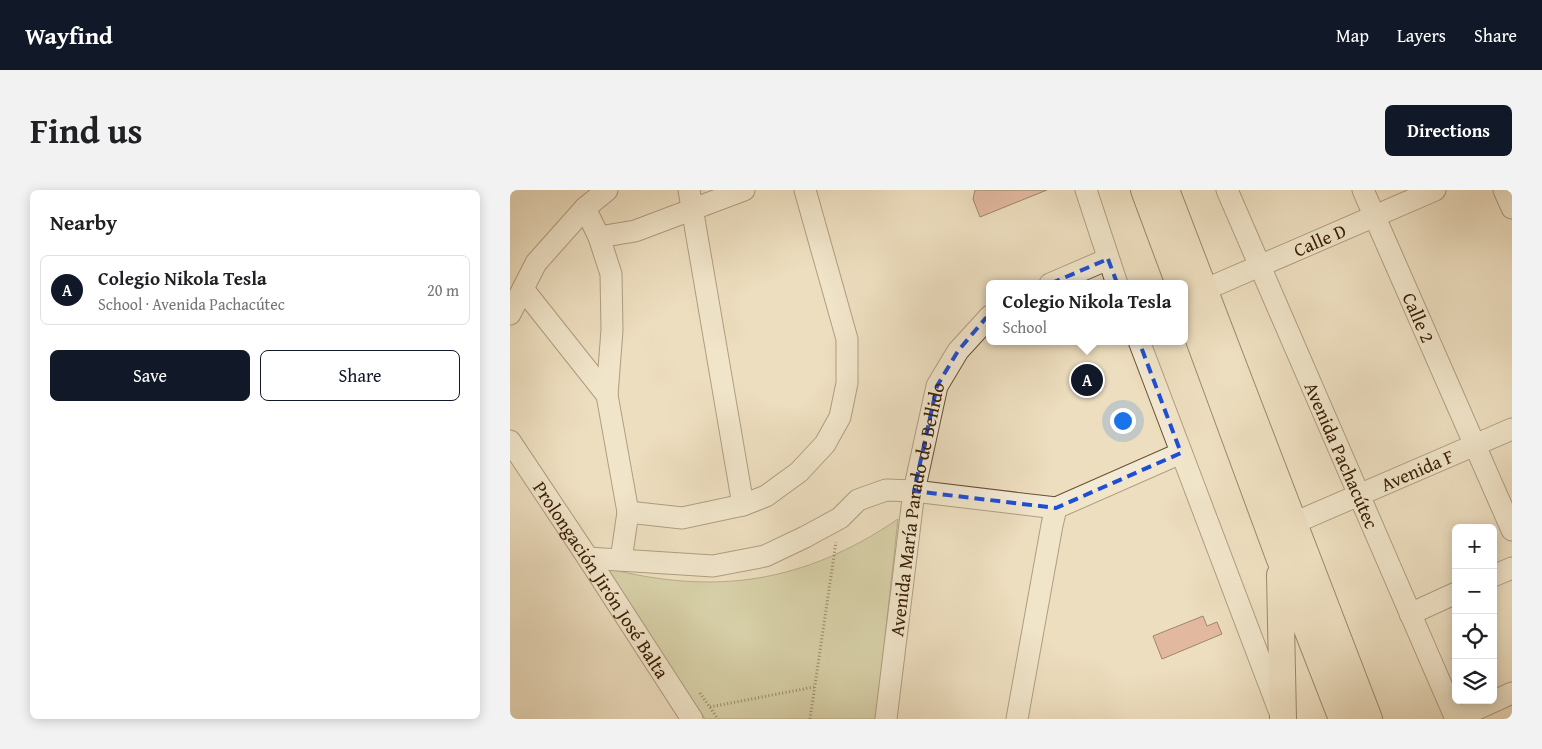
<!DOCTYPE html>
<html lang="en">
<head>
<meta charset="utf-8">
<style>
	:root { --surface:#fff; --page:#f2f2f2; --text:#202124; --muted:#757577; --line:#e0e0e0; --accent:#111827 }
	body { margin:0; font-family:"Gentium Book Plus",serif; background:var(--page); color:var(--text) }
	.controls { position:absolute; right:15px; bottom:15px; display:grid; overflow:hidden; border-radius:8px; box-shadow:0 2px 12px #0003 }
	.controls button { width:45px; height:45px; display:grid; place-items:center; padding:0; border:0; border-bottom:1px solid var(--line); background:var(--surface); color:var(--text); font:25px sans-serif }
	.you { position:absolute; left:612px; top:230px; width:18px; height:18px; margin:-12px; border:4px solid #fff; border-radius:50%; background:#1a73e8; box-shadow:0 0 0 8px #1a73e833 }
	.badge { display:grid; place-items:center; width:32px; height:32px; border-radius:50%; background:var(--accent); color:#fff; font-size:16px; font-weight:700 }
	.pin { position:absolute; translate:-50% -50%; border:2px solid #fff; box-shadow:0 1px 5px #0006 }
	.popup { position:absolute; left:476px; top:90px; width:202px; height:65px; box-sizing:border-box; display:grid; place-content:center; border-radius:8px; background:var(--surface); filter:drop-shadow(0 1px 4px #0005); font-size:16px; white-space:nowrap; color:var(--muted) }
	.popup b { font-size:19px; color:var(--text) }
	.popup::after { content:''; position:absolute; left:50%; top:100%; margin-left:-10px; border:10px solid transparent; border-top-color:var(--surface) }
	.list { margin:0; padding:0; list-style:none }
	h2 { display:flex; justify-content:space-between; align-items:center; height:65px; margin:0; padding:0 20px; font-size:21px }
	h2 small { font-size:16px; font-weight:400; color:var(--muted) }
	.list li { display:grid; grid-template-columns:32px 1fr auto; gap:15px; align-items:center; box-sizing:border-box; height:70px; margin:0 10px 10px; padding:0 10px; border:1px solid var(--line); border-radius:8px }
	.list b { display:block; font-size:19px; white-space:nowrap }
	.list p { margin:0; font-size:16px; white-space:nowrap; color:var(--muted) }
	.list em { font-size:16px; font-style:normal; color:var(--muted) }
	.actions { display:flex; gap:10px; padding:15px 20px }
	.actions a { flex:1; padding:11px 0; border:1px solid var(--accent); border-radius:8px; text-align:center; font-size:18px; color:var(--accent) }
	.actions .main { background:var(--accent); color:#fff }
	.icon { flex:none; width:28px; height:28px; fill:none; stroke:currentColor; stroke-width:2; stroke-linecap:round; stroke-linejoin:round }
	.map { position:relative; flex:none; width:1002px; height:529px; overflow:hidden; border-radius:8px }
	header { display:flex; align-items:center; gap:30px; box-sizing:border-box; height:70px; padding:0 25px; background:var(--accent); color:#fff }
	header strong { font-size:24px }
	nav { display:flex; gap:28px; margin-inline-start:auto; font-size:18px }
	.intro { display:flex; align-items:center; justify-content:space-between; box-sizing:border-box; height:120px; padding:0 30px }
	h1 { margin:0; font-size:35px }
	.button { padding:12px 22px; border-radius:8px; background:var(--accent); color:#fff; font-size:18px; font-weight:700 }
	main { display:flex; gap:30px; padding:0 30px }
	aside { flex:1; background:var(--surface); border-radius:8px; box-shadow:0 2px 12px #0003 }
	.map>svg:first-child { display:block }
</style>
</head>
<body>
<header>
<strong>Wayfind</strong>
<nav><a>Map</a><a>Layers</a><a>Share</a></nav>
</header>
<div class="intro"><h1>Find us</h1><a class="button">Directions</a></div>
<main>
<aside>
<h2>Nearby<small></small></h2>
<ul class="list">
<li><span class="badge">A</span><div><b>Colegio Nikola Tesla</b><p>School · Avenida Pachacútec</p></div><em>20 m</em></li>
</ul>
<div class="actions"><a class="main">Save</a><a>Share</a></div>
</aside>
<div class="map">
<svg width="1002" height="529" viewBox="0 0 1002 529">
	<rect width="100%" height="100%" fill="#eddebf"/>
	<filter id="stains"><feTurbulence type="fractalNoise" baseFrequency=".004" numOctaves="4"/><feColorMatrix values="0 0 0 0 .2 0 0 0 0 .09 0 0 0 0 .02 0 0 0 .5 -.17"/></filter>
	<radialGradient id="worn" r=".72"><stop offset=".6" stop-color="#630" stop-opacity="0"/><stop offset="1" stop-color="#630" stop-opacity=".3"/></radialGradient>
	<path fill="#bec08e" stroke="#7c704a" d="M388,329L366,529H195L96,378C206,406 294,393 388,329Z"/>
	<path fill="#d68979" stroke="#3b2005" d="M465,0H537L470,27L463,9Z
		M693,426L697,436L707,432L712,444L652,469L643,446Z"/>
	<g fill="none" stroke-linecap="round" stroke-linejoin="round">
		<defs>
			<g id="minor">
				<path d="M179,0L233,315"/>
				<path d="M576,0L607,94"/>
				<path id="s1" d="M717,0L946,529"/>
				<path id="s2" d="M853,0L1002,340"/>
				<path d="M994,0L1002,18"/>
				<path d="M75,18L89,47L125,41L234,0"/>
				<path d="M89,47L101,84L102,140L97,205L118,322L111,370"/>
				<path d="M540,94L598,69"/>
				<path d="M13,99L97,205"/>
				<path id="s3" d="M694,100L925,0"/>
				<path d="M0,124L26,73L75,18L97,0"/>
				<path d="M629,151L769,520"/>
				<path id="s4" d="M0,251L78,368L182,529"/>
				<path d="M118,322L172,328L233,315L256,306L289,282L315,254L330,227L337,193V149L295,0"/>
				<path id="s5" d="M784,333L1002,239"/>
				<path d="M78,368L203,376L255,366L295,347L330,328L348,310L376,300L404,301L546,318L671,263"/>
				<path d="M983,386L1002,378"/>
				<path d="M900,424L946,403"/>
				<path id="s6" d="M376,529L404,301L427,196L448,161L480,126"/>
				<path d="M507,529L542,335L546,318"/>
				<path d="M945,529L1002,503"/>
			</g>
			<path id="major" d="M634,0L669,94
				M656,0L859,529
				M674,109L769,367L832,529
				M770,385L773,529"/>
		</defs>
		<use href="#minor" stroke="#685034" stroke-width="23"/>
		<use href="#major" stroke="#3b2005" stroke-width="28"/>
		<path stroke="#3b2005" stroke-width="3" stroke-dasharray="1 2.5" stroke-linecap="butt" d="M190,503L208,529
			M200,517L304,497
			M300,529L326,352"/>
		<use href="#minor" stroke="#f3ead5" stroke-width="21"/>
		<use href="#major" stroke="#eddebf" stroke-width="26"/>
	</g>
	<path d="M0 0H1002V529H0ZM598,69L671,263L546,318L404,301L427,196L448,161L475,129L502,110Z" fill="#eddebf" fill-opacity=".55" fill-rule="evenodd"/>
	<path fill="none" stroke="#1d4ed8" stroke-width="4" stroke-dasharray="10 6" stroke-linejoin="round" d="M598,69L671,263L546,318L404,301L427,196L448,161L475,129L502,110Z"/>
	<g text-anchor="middle" dominant-baseline="central" stroke-width="4" stroke-linejoin="round" paint-order="stroke">
		<g font-size="19" fill="#3b2005" stroke="#f3ead5">
			<text stroke="none"><textPath href="#s3" startOffset="126">Calle D</textPath></text>
			<text stroke="none"><textPath href="#s2" startOffset="139">Calle 2</textPath></text>
			<text stroke="none"><textPath href="#s1" startOffset="289">Avenida Pachacútec</textPath></text>
			<text stroke="none"><textPath href="#s5" startOffset="134">Avenida F</textPath></text>
			<text stroke="none"><textPath href="#s6" startOffset="212">Avenida María Parado de Bellido</textPath></text>
			<text stroke="none"><textPath href="#s4" startOffset="166">Prolongación Jirón José Balta</textPath></text>
		</g>
	</g>
	<rect width="100%" height="100%" filter="url(#stains)"/>
	<rect width="100%" height="100%" fill="url(#worn)"/>
</svg>
<div class="controls">
<button>+</button>
<button>−</button>
<button><svg class="icon" aria-label="locate" viewBox="0 0 24 24"><circle cx="12" cy="12" r="6"/><path d="M12 2v4M12 18v4M2 12h4M18 12h4"/></svg></button>
<button><svg class="icon" aria-label="layers" viewBox="0 0 24 24"><path d="M12 4l9 5-9 5-9-5zM3 14l9 5 9-5"/></svg></button>
</div>
<div class="you"></div>
<div class="pin badge" style="left:577px;top:190px">A</div>
<div class="popup"><b>Colegio Nikola Tesla</b>School</div>
</div>
</main>
</body>
</html>
